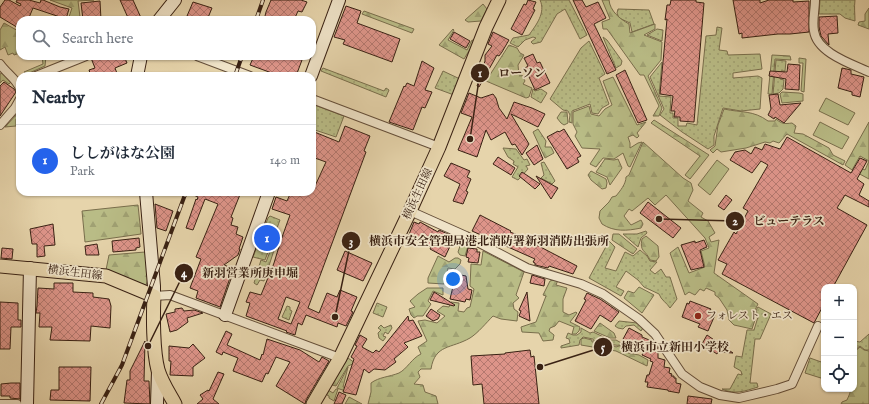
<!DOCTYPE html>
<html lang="en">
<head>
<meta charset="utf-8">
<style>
	:root { --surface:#fff; --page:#f6f6f7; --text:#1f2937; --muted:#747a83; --line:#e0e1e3; --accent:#2563eb }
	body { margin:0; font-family:"IM FELL English","Noto Serif JP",serif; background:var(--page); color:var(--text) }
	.controls { position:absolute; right:12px; bottom:12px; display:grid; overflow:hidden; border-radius:8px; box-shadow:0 1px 3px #0004 }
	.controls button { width:36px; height:36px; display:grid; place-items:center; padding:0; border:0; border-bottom:1px solid var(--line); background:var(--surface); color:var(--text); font:20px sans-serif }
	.you { position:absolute; left:453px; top:279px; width:14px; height:14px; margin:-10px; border:3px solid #fff; border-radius:50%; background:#1a73e8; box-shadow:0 0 0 6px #1a73e833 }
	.badge { display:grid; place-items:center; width:26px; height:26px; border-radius:50%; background:var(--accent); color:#fff; font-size:13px; font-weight:700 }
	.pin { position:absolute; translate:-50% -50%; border:2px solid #fff; box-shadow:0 1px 4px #0006 }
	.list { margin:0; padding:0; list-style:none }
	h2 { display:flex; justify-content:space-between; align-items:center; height:52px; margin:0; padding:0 16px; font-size:17px }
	h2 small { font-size:13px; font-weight:400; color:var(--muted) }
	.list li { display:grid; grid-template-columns:26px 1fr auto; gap:12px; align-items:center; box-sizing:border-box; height:72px; padding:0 16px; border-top:1px solid var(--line) }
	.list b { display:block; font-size:15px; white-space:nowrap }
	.list p { margin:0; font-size:13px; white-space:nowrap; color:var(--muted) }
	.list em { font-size:13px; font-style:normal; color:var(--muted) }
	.icon { flex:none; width:22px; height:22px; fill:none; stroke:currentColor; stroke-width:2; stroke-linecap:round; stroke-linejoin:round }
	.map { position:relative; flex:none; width:869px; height:404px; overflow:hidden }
	.search { position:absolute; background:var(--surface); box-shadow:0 1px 3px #0004; left:16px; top:16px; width:300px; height:44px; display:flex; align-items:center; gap:10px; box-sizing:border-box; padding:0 14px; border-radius:12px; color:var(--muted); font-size:15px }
	.panel { position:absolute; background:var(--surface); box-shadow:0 1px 3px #0004; left:16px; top:72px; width:300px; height:124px; border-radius:12px }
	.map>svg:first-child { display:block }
</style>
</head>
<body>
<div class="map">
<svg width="869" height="404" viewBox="0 0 869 404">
	<defs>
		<pattern id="grass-dots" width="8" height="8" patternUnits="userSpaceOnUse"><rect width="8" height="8" fill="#b9bc86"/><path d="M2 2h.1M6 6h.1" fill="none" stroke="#a0a173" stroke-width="1.8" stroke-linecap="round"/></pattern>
		<pattern id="forest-firs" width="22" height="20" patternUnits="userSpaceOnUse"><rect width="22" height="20" fill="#b9bc86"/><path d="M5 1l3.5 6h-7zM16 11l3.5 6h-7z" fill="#a0a173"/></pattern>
		<pattern id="building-cross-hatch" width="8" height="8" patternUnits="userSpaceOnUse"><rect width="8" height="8" fill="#dd9489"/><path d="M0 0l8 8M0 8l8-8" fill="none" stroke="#b4786f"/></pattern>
	</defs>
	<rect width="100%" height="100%" fill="#e6d4ab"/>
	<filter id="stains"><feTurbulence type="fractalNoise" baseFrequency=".005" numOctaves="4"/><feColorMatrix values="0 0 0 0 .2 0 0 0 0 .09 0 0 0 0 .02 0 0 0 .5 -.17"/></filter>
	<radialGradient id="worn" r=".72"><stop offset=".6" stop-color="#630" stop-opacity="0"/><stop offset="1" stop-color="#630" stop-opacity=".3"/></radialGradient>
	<path fill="url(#grass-dots)" stroke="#796e4c" d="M540,0H569L587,35L580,39L565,9L557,14L541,42L533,44L531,42L536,38L533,37L525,40L518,47L510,43L513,38L529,35C536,25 546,13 540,0Z
		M820,0H855C854,8 855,14 855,21L845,18L840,14H819Z
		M618,9L649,10L654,24L632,32L630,23L619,18L617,13Z
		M717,27L722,28L719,50L727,51L728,55L760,54L762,69L733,73V78L758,76L762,78L760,109L741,111L723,108L714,136V145L708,149L682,132L660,115L664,109L650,77L662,62L659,96L671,97L670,113H673V118H678V126H686L687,123L697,125L706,36L716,35Z
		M657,29L663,30L662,41L647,35Z
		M603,37L607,40L622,61L621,65L616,68Z
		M589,41L605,74L599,78L609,104L602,108L598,114L592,113L590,104L572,111V123L569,122L570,115L568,111L563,110L550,99L581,48Z
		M776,60L786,61L785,71H781L780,79L784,80L783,89L779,93L773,94Z
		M323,68L384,91L386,88L389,90L386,97L321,71Z
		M443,71L460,79L454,95L435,88Z
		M533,89L535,91L541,89L547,93L541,103L531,97Z
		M312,104L344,116L336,137L312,129Z
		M503,148L516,149L524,160L527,159L530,165L526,166L528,169L518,180L512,177L518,167L513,164L514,161L508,157Z
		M544,162L555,181L552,184L541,178L544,175L541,163Z
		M270,216L280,220L265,260L253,257L268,218Z
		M646,231L647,233L641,238L638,247L623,234H637Z
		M609,241L615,247L605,268L616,271L625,252L633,256L640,250L647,256L650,261L657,262L650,270L655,274L661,269L666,277H670L677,299L670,308C667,303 661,300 659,294L644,287L638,280L626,271L616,287L624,291L621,296L589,278Z
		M377,303L387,307L383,317L373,313Z
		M287,306L290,307V310L292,311L289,320L282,317Z
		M758,307L771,314L760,339H755L750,383H757L758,387C745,391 735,395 722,389H730L738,374L742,375L741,371L734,367L736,356L742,357L747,330H754L758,317L756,310Z
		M619,321L637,323L643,328L641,331L634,325L626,326L623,329L618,328L615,326Z
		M381,325L384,328L391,325L392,328L388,334L385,332L383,336L386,337L383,341L379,338L378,333L381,330L378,328Z
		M581,328L590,333L593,332L610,340H616L625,345C621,344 618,346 615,345C604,343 606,339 594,341L593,339L583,337L580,340L579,345L561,348V346L570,343L569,339L566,338L568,333L573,335H577L581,332Z
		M869,334V350H865L860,346L854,351V341L860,342Z
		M810,358L824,363V379L805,373Z
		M348,367L343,387L346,388L345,391L337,388Z"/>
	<path fill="url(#forest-firs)" stroke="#796e4c" d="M50,0H94L78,1L80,17L72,20H68L72,8Z
		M602,0H609C610,11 620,19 629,24L630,33L655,24V29L644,35L662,42L661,60L648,76L662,108L659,116H653L659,106L644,75H640L607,29H603L602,22L610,19Z
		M483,4L487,9L481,21L468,22L465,20Z
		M869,8V29L858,25L859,22L865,21V14Z
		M364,11L414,29L412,33L362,14Z
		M4,23L20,32V53L14,55L13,53L8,55L5,47L0,50V30Z
		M453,29L454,30L448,40L467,50L472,40L475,41L464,59L439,45Z
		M509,45L517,48L520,53L524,55L518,65L519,75H522L525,81L523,84L532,88L529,97L526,98L486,81Z
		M772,55L790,56L791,60L775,59L772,94H768Z
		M42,56H46L45,66L27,74L24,72L43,64Z
		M799,58L806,59L804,92L801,91L803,63H799Z
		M2,73L12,81L9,84L3,80L0,83V74Z
		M613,77L637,125L646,122L637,133L639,136L637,138L633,135L628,137L630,143V148L638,143L642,142L630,167L628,166L623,153L614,159L603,158L596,167L590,164L600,149L582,148L575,136L577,132L573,124V112L589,106L591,114L599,116L605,109L612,105L603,81Z
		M782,92L799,93L803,94V101L782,103L780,94Z
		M724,109C742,113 753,110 768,121H775L776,119C782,124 784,124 792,123L796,126L794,133L803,134L829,148L833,155L845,161L843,165L787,134L779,143L773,141L770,143L765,142L746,148L721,152L717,149L713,153L710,150L715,146L718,125Z
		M561,112H567L568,123L564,125L561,123L557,118Z
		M18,113H20V119H16V126L5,127Z
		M654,120L709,155L690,179L685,175L700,156L651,123Z
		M869,122V161L860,156L852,170L845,165Z
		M538,129L546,141L545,147H551L554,153L545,158L533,132Z
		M643,142L683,178L691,183L693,190L688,201L703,213L701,217L708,221L715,233L709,237L711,242L719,240L714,273L758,304L755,310L756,317L752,329L734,325L729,320L727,310L719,298L715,295V292L706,288L704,291L700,289L695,295L689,292L685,295L670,253L678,247L689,273L705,267L701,251L709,248L705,238L666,195L655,205L648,198L632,211L629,209L624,216L631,225L641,220L643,224L641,228C627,231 614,232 602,224L599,218L600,211L609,202L612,197L616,196C620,191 626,184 626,177L629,175Z
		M605,159L614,160L618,159L622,168L610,185L607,177L596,172Z
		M869,161V179L854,171L857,166L865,170Z
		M591,171L606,179L607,183L606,188L602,189L591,180L588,175Z
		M138,205L141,234L85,242L82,211Z
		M613,234H619L637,249L633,254L612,240Z
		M646,236L658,246L659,257L656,261L650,260C646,250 639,252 642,239Z
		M275,239L277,241L264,281L260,280L257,285L254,283L261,260L266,262Z
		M462,240L475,246H468L465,256L460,255L458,252Z
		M483,251L524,272L516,295L519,298L513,303L514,309L518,312L517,321L501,319L493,316C486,323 478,333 470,338C451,349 435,344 431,369H421L418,372L420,377L414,384L423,385L425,392L436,396L438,404H368L371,392V383C379,377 389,377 399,373C407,369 412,358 421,354L418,347L427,341L418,321L425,320L437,323L445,316L437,311L443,306L449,307L451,302L459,303L458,311L464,312L467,308L470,307L474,289L470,286L471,264L481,265Z
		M145,252L149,277L146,285L139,283L106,270L109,255Z
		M438,256L449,262L455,258H458L461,260L460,264L455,269L448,268L444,284L428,283V278Z
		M554,280H558L556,285L567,288L563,299V312L569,315L576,312L577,313L570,322L580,327L579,331L576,334H572L574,327L559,321L555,326L550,328L549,331L554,335L553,340L543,341L539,333L522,332L521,327L536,322L546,296L543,295L550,281Z
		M639,287L654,295L642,313L624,298L628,291L634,293Z
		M427,288H443V295L433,291L428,301L431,304L423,316H417L414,318L411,315L409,309L415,307L410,301L418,294Z
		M600,323L614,333L616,338H610L594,331Z
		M584,338L592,340V342L604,341L616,347L621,345L628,347V353L639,355L648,360L647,366L616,351L581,345V339Z
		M860,347L864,350L869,351V404H841L842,402L847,400L850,393V389H854V352Z
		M348,358L355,363L348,366L336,386L332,385Z
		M336,389H338L334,401L329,398V396L327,395L326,392L328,390L333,393Z
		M349,397L362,404H345Z"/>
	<path fill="#b9bc86" stroke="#796e4c" d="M826,98L855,113L848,125L819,111Z
		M820,122L849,137L842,149L813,135Z
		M717,160L729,169L710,195L698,185Z"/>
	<path fill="url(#building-cross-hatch)" stroke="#392113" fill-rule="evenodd" d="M5,0H9L20,6L21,4L16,2L17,0H29L40,3L41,0H43L60,7L69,9L66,19L33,8L28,20H20V29L0,17V7Z
		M120,0H133L142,20H129Z
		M271,0H301L307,2L302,12L298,11L294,20H264L266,12Z
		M528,0L536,2L533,9L535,10L522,35L511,29L524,4L526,5Z
		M573,0H582L586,7L598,2L606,18L594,24L616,70L607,74Z
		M671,0H696V2L704,3L694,122L680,121V117H674L675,111H671L673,96L660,94L667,19L665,20L667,5H670Z
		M733,0H760V3L769,0H793V2L809,1V32L790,34H778L742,38V33L739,34Z
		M100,1L101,20H83L81,3Z
		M193,2L212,8L207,20H202L187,16Z
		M346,6L361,11L357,23L400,39L392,62L343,44L345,40L334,37Z
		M837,16L838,33L828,34L829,45L821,36L819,27V17Z
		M454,32L470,41L466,48L450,39Z
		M493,32L509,40L502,52L499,56L497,55L479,87L477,86L485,61V55L492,46L488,44Z
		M533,54L537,63L540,62L550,83L535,90L525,68L528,66L524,58Z
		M91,56H124L127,63L115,68L118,76H91L89,70L95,68L91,58Z
		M254,56H292L302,60L296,76H280L250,65Z
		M422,61L434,68L425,90L432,92L425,108L422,107L413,130L389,122L404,86L405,87L407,83L414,86Z
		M788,64L800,65L799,90L785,89L786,79L769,76L770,71L787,72Z
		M842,68L851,70V74L864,77L860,97L852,95V92L838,88Z
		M625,70L647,120L638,123L616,75Z
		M4,82L14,89L16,92L0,116V86Z
		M469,93L481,98L493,94L496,98L499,108L507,119L514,102L532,108L545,114L538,127L511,114L529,144L522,155L515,144L512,145L505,132L491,140L486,130L477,157L458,150L472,117L461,113Z
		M778,94L780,105L801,103L784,123L775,117L774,119L768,115L771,109L769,95Z
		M345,126L370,136L364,151L366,152L308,308L319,313L327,293L337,297L340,290L357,297L351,311L353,312L346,326L338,323L337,327L306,315L302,325L298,323L295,335L286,332L287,331L246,316L250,303L246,302L250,292L261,295L274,263L281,240L290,215L272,209L276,197L287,201L291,192H312V185L315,186L326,162L312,157V131L339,142ZM286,297L300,302L291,324L278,319Z
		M564,129L581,156L577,158L579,162L567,169L547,137L558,131L559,132Z
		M787,137L851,173L860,158L867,161L857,179L864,184L859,195L869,201V207L845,195L837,208L867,225L833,287H824V304L814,323L722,274L727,264L718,260L734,232L736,234L748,211L743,208L768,165L761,161L752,173L730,160L735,152L745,150L751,154L755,147L762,150L765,144L780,149Z
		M537,145L543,159L534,165L526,153Z
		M498,157L515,168L511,175L493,164Z
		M451,163L470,171L467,177L471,179L466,191L468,192L463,204L453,201L460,184L444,176Z
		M522,172L540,184L535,189L519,176Z
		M536,176L558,188L551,199Z
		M187,192H241L231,217L233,218L231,225L238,227L236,234L243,237L239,249H240L238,255L224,265L232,268L230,272H232L220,307L196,298L198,291L190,288L201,259L196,257L218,204L205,199L193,230L186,228L196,199L197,200L198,197Z
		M726,195L732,200L724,210L718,206Z
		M648,202L681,228L673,238L640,213Z
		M155,204L173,211L166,231L157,228Z
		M480,215L511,231L510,232L528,239L527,240L577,266L573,274L549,266L548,268L535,265V263L533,262L535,259L472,231Z
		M414,222L419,224L420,222L438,232L439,230L452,236L450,242H452L445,257L430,249L431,247L408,237Z
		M53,224L55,245L44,246L45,256L37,257V244H32L30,229Z
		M139,238L140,247L136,248V250L113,252L112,241Z
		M704,240L707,247L700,250L704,267L691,270L681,245L695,241V243Z
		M97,244L99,255H86L85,246Z
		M2,248L13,249L12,259L1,258Z
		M468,248L477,249V252H480L478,263L468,262L469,258L466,257Z
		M345,251L372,263L363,281L337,270Z
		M456,274L466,276L468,289L472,290L470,300L466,299L465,302L450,299Z
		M532,275L545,279L544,286L530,283Z
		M54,283H73V292L93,293V297L109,299L111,306L110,328L91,326L90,341L50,340L52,327H39L40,313H36L37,306L38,288L54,289Z
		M434,292L455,305L454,306L430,300Z
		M527,292L530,321L519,316L521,311L519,310Z
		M587,293L600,299L619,312L611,322L600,315L591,329L575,321L586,300L584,299Z
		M690,301L711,309L709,312L715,315L708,331L698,327L700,324L682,317L687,303L689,304Z
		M0,302L18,303V320H21V327H11L10,349H0Z
		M182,308L184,311L194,310L203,313L187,318L188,322L177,330L170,332L166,314L175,312V309Z
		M431,309L440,315L438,319L433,321L426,316Z
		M408,316L409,321L413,320L422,336L404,343L408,347L394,359L396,362L385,370L374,369L369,373L364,369L356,395L343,392L354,359L351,357L357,346L355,345L360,335L367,339L362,347L373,353L376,350L379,352Z
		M629,328L642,335V337L654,342L651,348H654L655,343L658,349V358L665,360L664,367L670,368L669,373L672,374L671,376H674V378H676V383L681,384L679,393L668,391V390L647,387L648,382H645L647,375H649L653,362L650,361L651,359L642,355L644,351L622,341Z
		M226,331L232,334L227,345L260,360L262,354L263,355L267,339L300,350L319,362L322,357L329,361L306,400L305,404L276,386L290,362L276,357L268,374L266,373L262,382L233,371L238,358L223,352L222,355L216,352Z
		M707,335L733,353L718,352L717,354L702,344Z
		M145,341L144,381H149L150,404L124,403L127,380H130V371Z
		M193,344L205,358L193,367V376L170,375L171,361H169V346L189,348Z
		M530,350L531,357L534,356L539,404H484L482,384L473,385L471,356L505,354V353Z
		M59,367H91L90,401L50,400L51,390H59Z
		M218,372L224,374L213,399L219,404H197L203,399L200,395L208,390L209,391Z
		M11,383H20V399L10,398V396H1V384Z
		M339,392L346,395L342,404H334Z
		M688,396L712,399L711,404H687Z"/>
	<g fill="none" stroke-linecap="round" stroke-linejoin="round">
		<defs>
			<path id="street" d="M815,0C815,10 812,21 814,31C817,53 852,64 869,72
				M197,56L250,76
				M0,64C6,73 17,79 20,89
				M36,76L86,56
				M312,99L439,147
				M0,125L15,108L20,99
				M410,211L466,236L527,268L581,284L603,294L639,319L655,334L682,374L700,387L720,395L739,398L777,389L792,384L818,326
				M154,296L170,295L340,358
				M0,404H17"/>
			<path id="secondary" d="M159,20L175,0
				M137,76L141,56
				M311,76L339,0
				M146,192L154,286V296
				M225,315L269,192
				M27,404L30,268
				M157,404L158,371"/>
			<path id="primary" d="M0,266L106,276L154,296C153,316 153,351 158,370C162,383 169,393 175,404
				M313,404L340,358L410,211L439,147L486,27L499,0"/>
		</defs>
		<use href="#street" stroke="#644e39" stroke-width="10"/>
		<use href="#secondary" stroke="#392113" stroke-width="14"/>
		<use href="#primary" stroke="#392113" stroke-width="15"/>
		<use href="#street" stroke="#efe3c8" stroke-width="8"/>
		<use href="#secondary" stroke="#efe3c8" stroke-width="12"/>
		<use href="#primary" stroke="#e6d4ab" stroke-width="13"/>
		<defs>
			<path id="rail" d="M256,20L263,0
				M235,76L242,56
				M101,404L122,365L186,192"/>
		</defs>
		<use href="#rail" stroke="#392113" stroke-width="4"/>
		<use href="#rail" stroke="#efe3c8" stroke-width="2.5" stroke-dasharray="8" stroke-linecap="butt"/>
	</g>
	<circle fill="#8f2418" stroke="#efe3c8" stroke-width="1.5" cx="698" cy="316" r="4"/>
	<g text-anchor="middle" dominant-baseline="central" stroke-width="3.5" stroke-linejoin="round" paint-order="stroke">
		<g font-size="11" fill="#392113" stroke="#efe3c8">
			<text transform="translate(418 194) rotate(-65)">横浜生田線</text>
			<text transform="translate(75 273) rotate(7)">横浜生田線</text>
		</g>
		<g font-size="11" fill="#392113" stroke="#efe3c8" text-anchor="start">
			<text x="706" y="316">フォレスト・エス</text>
		</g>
	</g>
	<path fill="none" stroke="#392113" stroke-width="1.5" d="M470 139L480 73M659 219L735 221M335 317L351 241M148 346L184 273M540 367L603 347"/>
	<g fill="#392113" stroke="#efe3c8" stroke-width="1.5">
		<circle cx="470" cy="139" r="4"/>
		<circle cx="659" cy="219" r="4"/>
		<circle cx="335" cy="317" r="4"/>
		<circle cx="148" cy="346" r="4"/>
		<circle cx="540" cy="367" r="4"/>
		<circle cx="480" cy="73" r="10"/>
		<circle cx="735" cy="221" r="10"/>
		<circle cx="351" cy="241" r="10"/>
		<circle cx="184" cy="273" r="10"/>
		<circle cx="603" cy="347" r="10"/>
	</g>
	<g font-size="12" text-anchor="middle" font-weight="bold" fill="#fff">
		<text x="480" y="77">1</text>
		<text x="735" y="225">2</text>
		<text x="351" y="245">3</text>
		<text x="184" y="277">4</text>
		<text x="603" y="351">5</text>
	</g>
	<g font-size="12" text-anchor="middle" font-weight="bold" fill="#392113" stroke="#efe3c8" stroke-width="3.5" stroke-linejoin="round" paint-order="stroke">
		<text x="522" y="77">ローソン</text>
		<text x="789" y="225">ビューテラス</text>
		<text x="489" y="245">横浜市安全管理局港北消防署新羽消防出張所</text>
		<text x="250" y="277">新羽営業所庚申堀</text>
		<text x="675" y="351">横浜市立新田小学校</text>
	</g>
	<rect width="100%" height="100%" filter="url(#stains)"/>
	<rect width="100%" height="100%" fill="url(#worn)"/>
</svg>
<div class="controls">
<button>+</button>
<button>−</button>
<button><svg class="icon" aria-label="locate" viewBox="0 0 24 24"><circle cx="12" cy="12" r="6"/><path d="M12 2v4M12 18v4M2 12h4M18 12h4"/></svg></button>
</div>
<div class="you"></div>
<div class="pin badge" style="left:267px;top:238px">1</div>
<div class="search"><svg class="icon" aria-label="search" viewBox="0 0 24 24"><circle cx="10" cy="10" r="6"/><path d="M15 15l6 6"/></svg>Search here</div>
<section class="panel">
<h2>Nearby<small></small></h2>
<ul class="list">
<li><span class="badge">1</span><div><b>ししがはな公園</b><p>Park</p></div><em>140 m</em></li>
</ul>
</section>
</div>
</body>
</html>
